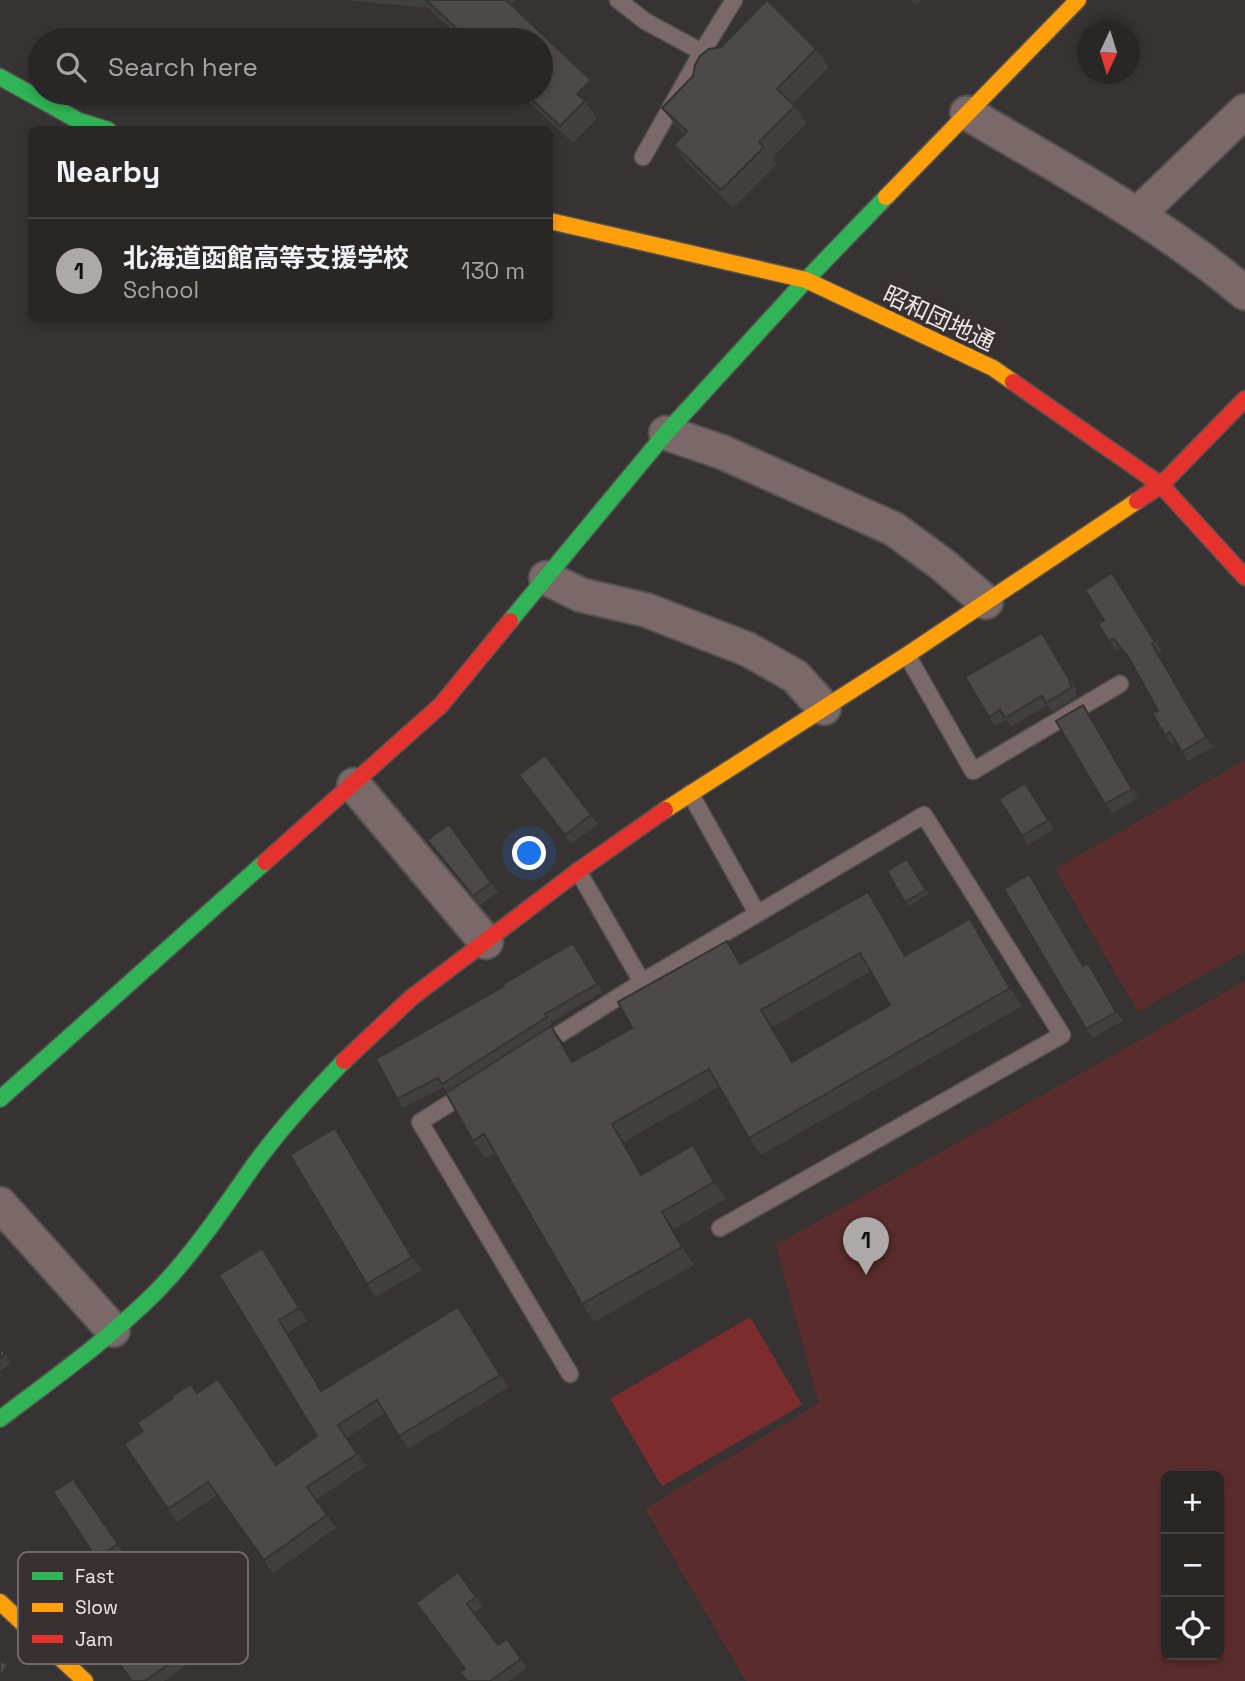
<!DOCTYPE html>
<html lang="en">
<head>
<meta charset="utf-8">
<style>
	:root { --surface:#292626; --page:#312e2e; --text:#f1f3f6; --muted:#a5a5a7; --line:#454343; --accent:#aea9a9 }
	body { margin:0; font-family:"Space Grotesk","Noto Sans JP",sans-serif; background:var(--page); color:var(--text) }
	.controls { position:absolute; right:21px; bottom:21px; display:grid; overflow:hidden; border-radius:10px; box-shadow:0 4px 10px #0003 }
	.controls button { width:63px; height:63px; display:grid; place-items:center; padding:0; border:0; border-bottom:2px solid var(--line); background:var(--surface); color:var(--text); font:35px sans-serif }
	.compass { position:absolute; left:1077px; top:21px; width:63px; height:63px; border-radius:50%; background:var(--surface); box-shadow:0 4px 10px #0003; rotate:184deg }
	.you { position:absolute; left:530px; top:854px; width:24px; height:24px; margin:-18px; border:5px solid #fff; border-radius:50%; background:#1a73e8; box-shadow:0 0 0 10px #1a73e833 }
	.badge { display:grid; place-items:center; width:46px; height:46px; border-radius:50%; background:var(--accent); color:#111; font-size:23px; font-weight:700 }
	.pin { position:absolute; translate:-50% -58px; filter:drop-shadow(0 2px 4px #0008) }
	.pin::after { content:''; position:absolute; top:37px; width:24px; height:21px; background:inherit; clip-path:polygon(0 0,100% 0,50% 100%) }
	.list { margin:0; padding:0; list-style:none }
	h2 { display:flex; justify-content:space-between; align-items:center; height:91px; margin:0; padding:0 28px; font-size:30px }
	h2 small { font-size:23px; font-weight:400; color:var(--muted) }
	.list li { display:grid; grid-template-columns:46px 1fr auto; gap:21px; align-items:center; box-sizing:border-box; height:105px; padding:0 28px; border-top:2px solid var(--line) }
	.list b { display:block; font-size:26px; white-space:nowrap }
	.list p { margin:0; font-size:23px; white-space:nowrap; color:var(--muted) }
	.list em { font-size:23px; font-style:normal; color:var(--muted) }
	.icon { flex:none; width:38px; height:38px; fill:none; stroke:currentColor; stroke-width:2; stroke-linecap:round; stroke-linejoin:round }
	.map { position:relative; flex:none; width:1245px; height:1681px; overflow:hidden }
	.search { position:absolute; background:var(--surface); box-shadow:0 4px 10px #0003; left:28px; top:28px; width:525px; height:77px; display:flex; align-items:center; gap:18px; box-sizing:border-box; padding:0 24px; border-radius:38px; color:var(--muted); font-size:26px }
	.panel { position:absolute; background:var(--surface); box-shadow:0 4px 10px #0003; left:28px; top:126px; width:525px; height:196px; border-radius:10px }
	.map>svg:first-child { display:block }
</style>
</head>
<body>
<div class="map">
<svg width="1245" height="1681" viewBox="0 0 1245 1681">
	<rect width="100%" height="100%" fill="#373333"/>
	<path fill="#5a2d2c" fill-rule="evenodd" d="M1245,760V951L1138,1012L1055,869Z
		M1245,981V1681H746L645,1509L819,1403L776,1245ZM1166,1476H1219V1655H1166Z"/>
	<path fill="#7d2c2d" d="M750,1317L802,1405L662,1486L610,1399Z"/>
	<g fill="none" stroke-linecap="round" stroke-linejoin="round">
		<defs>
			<path id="lane" d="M618,0L645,21L702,52
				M643,157L702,52L734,0
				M907,655L973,771L1120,684
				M690,793L757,913
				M578,871L642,982
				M541,1046L642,982L924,815L1062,1035L720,1228
				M468,1092L420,1122L570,1374"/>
			<path id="street" d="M967,113C1062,169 1160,222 1245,293
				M1138,214L1245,111
				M666,433L722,452L894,529L943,565L986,602
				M546,578L581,595L646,610L747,649L795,676L824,708
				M354,785L486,942
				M0,1204L113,1330"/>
			<path id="fast" d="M0,77L79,121L108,130
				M510,621L666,433L806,280L886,197
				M0,1099L265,862
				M0,1419C54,1378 109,1339 157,1291C194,1253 223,1209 254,1165C281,1128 312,1094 344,1061"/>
			<path id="slow" d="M886,197L1078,0
				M550,221L806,280L993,368L1013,382
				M665,810L907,655L1137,501
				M0,1602L85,1681"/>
			<path id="jam" d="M1013,382L1161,485L1245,577
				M1137,501L1161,485L1245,399
				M265,862L441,705L510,621
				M344,1061L411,998L578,871L665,810"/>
		</defs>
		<use href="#lane" stroke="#535151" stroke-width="19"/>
		<use href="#street" stroke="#535151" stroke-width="37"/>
		<use href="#fast" stroke="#535151" stroke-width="19"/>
		<use href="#slow" stroke="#535151" stroke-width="19"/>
		<use href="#jam" stroke="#535151" stroke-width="19"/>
		<use href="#lane" stroke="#7b6969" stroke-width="16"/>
		<use href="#street" stroke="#7b6969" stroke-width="33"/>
		<use href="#fast" stroke="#30b455" stroke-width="16"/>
		<use href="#slow" stroke="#ff9f0a" stroke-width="16"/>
		<use href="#jam" stroke="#e5322d" stroke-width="16"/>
	</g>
	<path fill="#423f3f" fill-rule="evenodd" d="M346,0H516L511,5L603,97L591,110L597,119L573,143L519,93H541V40H463L428,8Z
		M910,0H921L916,5Z
		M816,49L829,67L792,104L807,123L772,158L777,164L733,208L686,162L674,145L684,134L675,125L662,108Z
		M1112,573L1162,651L1158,653L1213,747L1188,761L1176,741L1171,744L1165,735L1158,711L1129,659L1121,648L1116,651L1109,641L1104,620Z
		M1048,643L1077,690L1075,691L1078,696L1052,712L1047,705L1011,727L1006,720L995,726L989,717Z
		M1083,705L1138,798L1112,813L1105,804Z
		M1025,783L1054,829L1028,845L1022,836Z
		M525,784L591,815L598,824L571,844Z
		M449,824L498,892L480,905L427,840Z
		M907,859L929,894L909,906L887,871Z
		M1035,883L1083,966L1095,972L1123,1021L1093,1038L1086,1029Z
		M868,892L881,909L907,955L970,919L982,936L1022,1006L761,1155L749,1138L719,1087L624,1142L642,1174L705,1163L726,1199L674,1229L694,1265L594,1322L582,1304L495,1153L485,1158L473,1141L444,1087L403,1108L397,1099L579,952L603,992L551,1022L553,1026L551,1027L564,1044L573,1061L632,1028L727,941L742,964ZM871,971L890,1005L793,1061L773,1027Z
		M345,1142L422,1270L376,1297L367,1284Z
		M271,1261L308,1321L287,1333L322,1390L467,1320L509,1387L408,1449L385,1413L347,1437L366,1466L316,1500L336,1528L273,1573L217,1495L177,1522L124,1444L197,1393L277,1465L317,1436L219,1275Z
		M0,1347L11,1363L0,1372Z
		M73,1479L123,1552L102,1566L53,1492Z
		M458,1572L483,1606L474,1613L498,1645L507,1639L527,1668L509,1681H467Z
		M186,1620L207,1650L164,1681H132L178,1625Z"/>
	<path fill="#363333" d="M591,80L603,97L591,110L585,101L577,94Z
		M1152,644L1158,653L1213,747L1206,737Z
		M1083,705L1089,715L1138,798L1132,789Z
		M1029,874L1035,883L1089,975L1083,966Z
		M868,892L881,909L918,973L905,956Z
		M970,919L982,936L1022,1006L1010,988Z
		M727,941L739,958L753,982L740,964Z
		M1088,963L1095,972L1123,1021L1116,1012Z
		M761,1010L773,1027L804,1079L792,1062Z
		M551,1026L564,1044L584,1079L572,1062Z
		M612,1124L624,1142L653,1192L641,1175Z
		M335,1128L345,1142L422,1270L412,1257Z
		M693,1145L705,1163L726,1199L714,1182Z
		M662,1212L674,1229L694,1265L682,1247Z
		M262,1248L271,1261L308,1321L299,1308Z
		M458,1307L467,1320L509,1387L500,1375Z
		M279,1320L287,1333L330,1403L321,1391Z
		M8,1665L14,1674L10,1681H0V1677Z"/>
	<path fill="#4d4949" stroke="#363333" stroke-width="2" fill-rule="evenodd" d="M426,0H506L591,80L577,94L585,101L560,126L525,93H541V40H469Z
		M767,0L816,49L777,89L795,106L759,142L764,147L721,190L674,145L687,131L662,108L693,76L695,65L700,56L709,49L721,47Z
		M1112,573L1155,642L1152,644L1206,737L1182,752L1170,732L1165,735L1152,713L1158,711L1129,658L1114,639L1109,641L1098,624L1104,620L1085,590Z
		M1042,633L1070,681L1069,682L1072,687L1046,703L1042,696L1005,718L1000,710L989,717L965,677Z
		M1083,705L1132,789L1105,804L1056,721Z
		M545,755L591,815L565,835L519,775Z
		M1025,783L1048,820L1022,836L999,799Z
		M449,824L491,883L473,896L427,840Z
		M907,859L926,890L905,902L887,871Z
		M1029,874L1083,966L1088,963L1116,1012L1086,1029L1004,889Z
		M868,892L905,956L970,919L1010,988L749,1138L709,1069L612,1124L641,1175L693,1145L714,1182L662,1212L682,1247L582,1304L484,1134L473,1141L446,1093L551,1026L572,1062L632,1028L618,1002L727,941L740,964ZM860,953L890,1005L792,1062L761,1010Z
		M573,943L597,984L545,1014L547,1017L442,1084L438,1078L397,1099L376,1059L504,986L503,984Z
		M335,1128L412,1257L367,1284L290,1155Z
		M262,1248L299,1308L279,1320L321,1391L458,1307L500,1375L399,1436L377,1400L338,1425L357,1454L307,1487L327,1515L264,1560L208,1482L168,1509L124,1444L143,1431L137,1423L173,1398L172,1396L191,1384L197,1393L218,1379L276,1465L317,1436L219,1275Z
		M0,1347L5,1354L0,1358Z
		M73,1479L118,1544L97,1559L53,1492Z
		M458,1572L476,1597L467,1604L498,1645L507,1639L521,1659L490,1681H467L460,1672L465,1669L416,1603Z
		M166,1609L178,1625L186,1620L201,1641L145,1681H132L109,1649Z
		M0,1660L8,1665L0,1677Z"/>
	<g text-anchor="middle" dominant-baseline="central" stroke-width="7" stroke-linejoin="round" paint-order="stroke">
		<g font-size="24" fill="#eee9e8" stroke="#393131">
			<text transform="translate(939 318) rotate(25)">昭和団地通</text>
		</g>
	</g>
	<rect x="18" y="1552" width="230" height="112" rx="10" fill="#393131" stroke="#6f6868" stroke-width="2"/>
	<rect x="32" y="1572" width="31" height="8" fill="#30b455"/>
	<rect x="32" y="1603" width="31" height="9" fill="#ff9f0a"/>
	<rect x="32" y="1635" width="31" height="8" fill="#e5322d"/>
	<g font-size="19" fill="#eee9e8">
		<text x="75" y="1583">Fast</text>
		<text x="75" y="1614">Slow</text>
		<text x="75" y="1646">Jam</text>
	</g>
</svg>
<div class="controls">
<button>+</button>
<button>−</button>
<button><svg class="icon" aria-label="locate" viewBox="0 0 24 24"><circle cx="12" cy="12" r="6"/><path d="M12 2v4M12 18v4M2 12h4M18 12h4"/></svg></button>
</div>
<svg class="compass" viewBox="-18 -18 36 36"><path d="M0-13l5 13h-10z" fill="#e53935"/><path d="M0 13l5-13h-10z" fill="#a5a5a7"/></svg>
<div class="you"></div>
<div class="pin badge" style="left:866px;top:1275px">1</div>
<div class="search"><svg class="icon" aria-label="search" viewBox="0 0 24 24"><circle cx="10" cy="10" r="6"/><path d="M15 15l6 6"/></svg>Search here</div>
<section class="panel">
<h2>Nearby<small></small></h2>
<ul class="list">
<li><span class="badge">1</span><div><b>北海道函館高等支援学校</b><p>School</p></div><em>130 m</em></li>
</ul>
</section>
</div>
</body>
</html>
